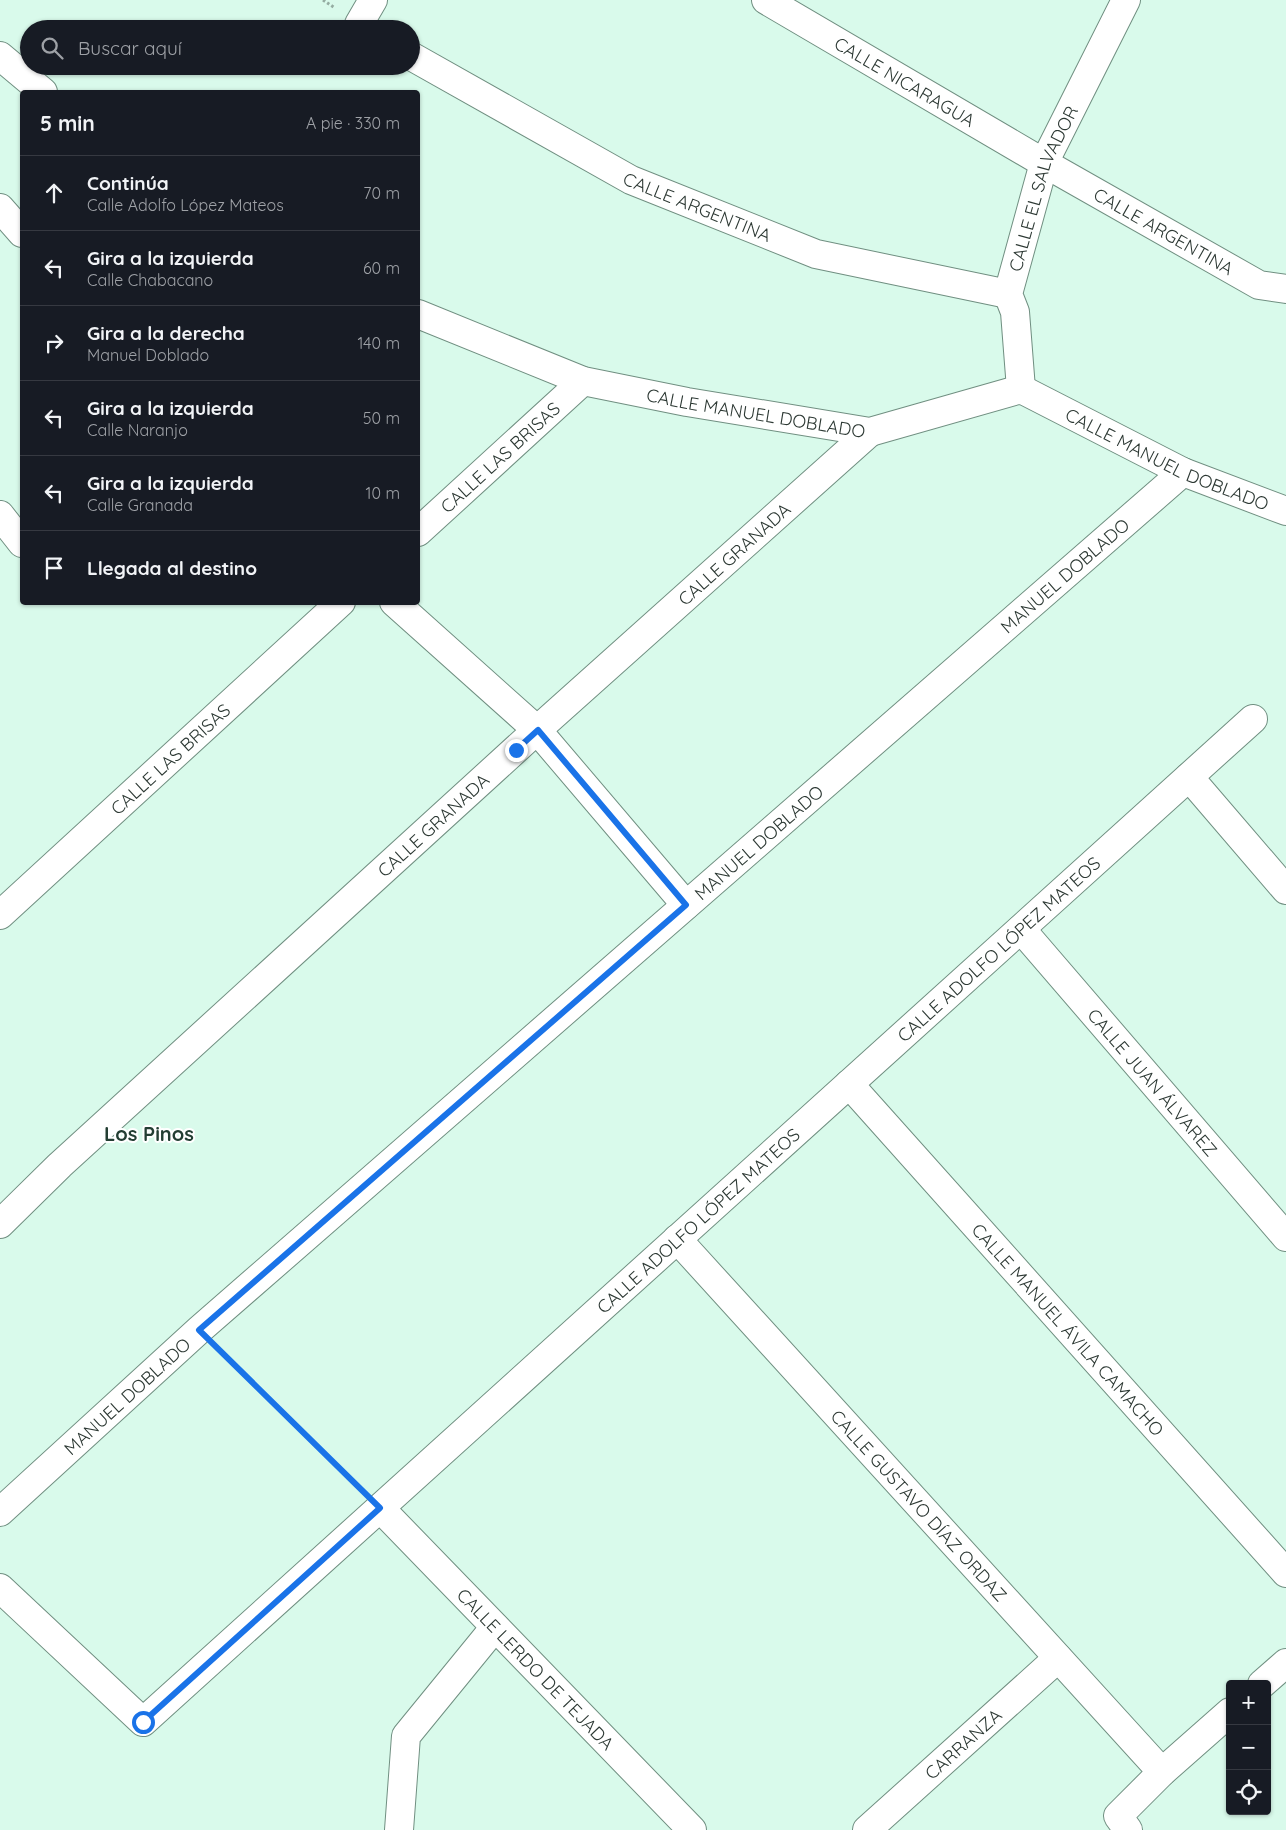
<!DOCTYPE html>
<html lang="es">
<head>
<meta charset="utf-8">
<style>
	:root { --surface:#171b24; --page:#20242c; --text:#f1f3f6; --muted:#9ea1a6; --line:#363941 }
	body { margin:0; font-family:Quicksand,sans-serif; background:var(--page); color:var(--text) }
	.controls { position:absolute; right:15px; bottom:15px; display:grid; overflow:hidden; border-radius:5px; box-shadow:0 1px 4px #0004 }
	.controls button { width:45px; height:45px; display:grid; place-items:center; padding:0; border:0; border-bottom:1px solid var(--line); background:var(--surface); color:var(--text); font:25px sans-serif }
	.stop { position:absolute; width:15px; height:15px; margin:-11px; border:4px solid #1a73e8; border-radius:50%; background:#fff }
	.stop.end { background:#1a73e8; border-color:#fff; box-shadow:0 1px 5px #0008 }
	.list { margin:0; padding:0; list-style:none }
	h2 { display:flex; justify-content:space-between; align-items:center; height:65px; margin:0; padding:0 20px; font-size:21px }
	h2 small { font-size:16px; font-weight:400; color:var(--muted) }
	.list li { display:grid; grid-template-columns:32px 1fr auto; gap:15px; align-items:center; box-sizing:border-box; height:75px; padding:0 20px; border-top:1px solid var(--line) }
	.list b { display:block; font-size:19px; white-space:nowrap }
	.list p { margin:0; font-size:16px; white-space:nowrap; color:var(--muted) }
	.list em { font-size:16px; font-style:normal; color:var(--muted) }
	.icon { flex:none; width:28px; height:28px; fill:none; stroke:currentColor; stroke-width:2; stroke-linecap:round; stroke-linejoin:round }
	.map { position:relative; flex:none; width:1286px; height:1830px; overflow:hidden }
	.search { position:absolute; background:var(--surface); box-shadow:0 1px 4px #0004; left:20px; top:20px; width:400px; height:55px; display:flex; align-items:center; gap:12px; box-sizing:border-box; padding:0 18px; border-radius:28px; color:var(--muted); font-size:19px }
	.panel { position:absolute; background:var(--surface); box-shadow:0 1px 4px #0004; left:20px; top:90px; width:400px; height:515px; border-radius:5px }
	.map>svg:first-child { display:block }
</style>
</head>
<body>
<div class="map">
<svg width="1286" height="1830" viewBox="0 0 1286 1830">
	<rect width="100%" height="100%" fill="#d9faeb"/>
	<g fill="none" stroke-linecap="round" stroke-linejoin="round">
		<defs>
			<g id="minor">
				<path id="s1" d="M766,0L1044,163L1259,285L1286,289"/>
				<path d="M366,29L359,24L373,0"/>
				<path d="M0,56L43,92"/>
				<path id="s2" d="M411,56L631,180L816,254L1008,294"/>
				<path d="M0,208L22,233"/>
				<path id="s3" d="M418,314L583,381L687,402L870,432L1021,389L1183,472L1286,511"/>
				<path id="s4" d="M1021,389L1015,312L1008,294L1044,163L1126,0"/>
				<path d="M0,515L22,543"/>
				<path id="s5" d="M418,532L583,381"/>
				<path d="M394,602L537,730L686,905"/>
				<path d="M1189,777L1286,890"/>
				<path id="s6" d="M0,915L341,602"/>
				<path id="s7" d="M1021,929L1286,1237"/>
				<path id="s8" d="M849,1084L1286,1573"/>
				<path id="s9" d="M0,1224L60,1165L537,730L870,432"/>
				<path id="s10" d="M677,1239L1162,1772"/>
				<path id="s11" d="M380,1508L692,1830"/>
				<path id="s12" d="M0,1512L199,1330L1183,472"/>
				<path id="s13" d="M0,1588L143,1722L1253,719"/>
				<path d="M1262,1684L1286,1663"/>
				<path d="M399,1830L406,1736L495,1627"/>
				<path id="s14" d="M867,1830L1058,1658"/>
				<path d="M1128,1830L1118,1816L1162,1772L1230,1712"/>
			</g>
		</defs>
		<use href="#minor" stroke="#708f81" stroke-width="30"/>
		<path stroke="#94aca1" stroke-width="3" stroke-dasharray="2.5 2.5" stroke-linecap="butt" d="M323,0L335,8
			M220,1351L359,1489"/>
		<use href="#minor" stroke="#fff" stroke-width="28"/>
	</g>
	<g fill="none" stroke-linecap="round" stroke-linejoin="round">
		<path stroke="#1a73e8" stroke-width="6" d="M143,1722L380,1508L199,1330L686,905L538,730L516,750"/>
	</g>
	<g text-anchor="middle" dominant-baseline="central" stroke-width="4" stroke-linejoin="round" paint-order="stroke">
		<g font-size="18" fill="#2d3934" stroke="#fff">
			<text stroke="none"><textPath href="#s1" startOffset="161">CALLE NICARAGUA</textPath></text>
			<text stroke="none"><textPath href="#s4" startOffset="208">CALLE EL SALVADOR</textPath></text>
			<text stroke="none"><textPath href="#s2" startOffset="324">CALLE ARGENTINA</textPath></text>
			<text stroke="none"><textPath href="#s1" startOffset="460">CALLE ARGENTINA</textPath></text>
			<text stroke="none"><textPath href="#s3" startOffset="354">CALLE MANUEL DOBLADO</textPath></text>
			<text stroke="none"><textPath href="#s5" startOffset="111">CALLE LAS BRISAS</textPath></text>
			<text stroke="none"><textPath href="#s3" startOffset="789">CALLE MANUEL DOBLADO</textPath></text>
			<text stroke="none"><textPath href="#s9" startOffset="994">CALLE GRANADA</textPath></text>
			<text stroke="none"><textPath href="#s12" startOffset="1418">MANUEL DOBLADO</textPath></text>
			<text stroke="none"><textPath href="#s6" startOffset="231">CALLE LAS BRISAS</textPath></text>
			<text stroke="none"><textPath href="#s9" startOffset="589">CALLE GRANADA</textPath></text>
			<text stroke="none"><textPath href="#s12" startOffset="1012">MANUEL DOBLADO</textPath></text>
			<text stroke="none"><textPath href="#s13" startOffset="1349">CALLE ADOLFO LÓPEZ MATEOS</textPath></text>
			<text stroke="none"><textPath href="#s7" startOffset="202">CALLE JUAN ÁLVAREZ</textPath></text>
			<text stroke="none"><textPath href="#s13" startOffset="944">CALLE ADOLFO LÓPEZ MATEOS</textPath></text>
			<text stroke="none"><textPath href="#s8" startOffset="329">CALLE MANUEL ÁVILA CAMACHO</textPath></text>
			<text stroke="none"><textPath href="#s12" startOffset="172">MANUEL DOBLADO</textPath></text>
			<text stroke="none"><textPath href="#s10" startOffset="360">CALLE GUSTAVO DÍAZ ORDAZ</textPath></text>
			<text stroke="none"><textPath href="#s11" startOffset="224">CALLE LERDO DE TEJADA</textPath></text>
			<text stroke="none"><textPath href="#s14" startOffset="129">CARRANZA</textPath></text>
		</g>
		<g font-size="20" font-weight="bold" fill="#233e33" stroke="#fff">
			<text x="149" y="1133">Los Pinos</text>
		</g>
	</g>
</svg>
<div class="controls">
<button>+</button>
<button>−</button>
<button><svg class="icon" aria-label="locate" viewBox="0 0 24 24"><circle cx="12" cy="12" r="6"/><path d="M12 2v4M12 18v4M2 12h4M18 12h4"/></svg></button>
</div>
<div class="stop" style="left:143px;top:1722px"></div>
<div class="stop end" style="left:516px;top:750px"></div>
<div class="search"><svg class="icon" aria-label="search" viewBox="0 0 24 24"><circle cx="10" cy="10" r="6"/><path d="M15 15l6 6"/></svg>Buscar aquí</div>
<section class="panel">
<h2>5 min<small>A pie · 330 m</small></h2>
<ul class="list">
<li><svg class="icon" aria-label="ahead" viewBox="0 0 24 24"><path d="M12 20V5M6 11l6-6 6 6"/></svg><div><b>Continúa</b><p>Calle Adolfo López Mateos</p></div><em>70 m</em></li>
<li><svg class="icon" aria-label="left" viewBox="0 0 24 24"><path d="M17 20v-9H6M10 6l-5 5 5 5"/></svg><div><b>Gira a la izquierda</b><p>Calle Chabacano</p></div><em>60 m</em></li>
<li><svg class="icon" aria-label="right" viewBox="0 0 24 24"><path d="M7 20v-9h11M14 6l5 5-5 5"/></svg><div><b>Gira a la derecha</b><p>Manuel Doblado</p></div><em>140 m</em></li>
<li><svg class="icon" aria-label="left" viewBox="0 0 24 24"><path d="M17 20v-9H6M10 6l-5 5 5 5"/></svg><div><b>Gira a la izquierda</b><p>Calle Naranjo</p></div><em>50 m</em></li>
<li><svg class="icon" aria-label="left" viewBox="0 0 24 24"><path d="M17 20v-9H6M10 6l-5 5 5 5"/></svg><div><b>Gira a la izquierda</b><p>Calle Granada</p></div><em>10 m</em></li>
<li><svg class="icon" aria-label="arrive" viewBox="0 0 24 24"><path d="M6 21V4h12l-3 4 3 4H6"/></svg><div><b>Llegada al destino</b></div></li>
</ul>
</section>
</div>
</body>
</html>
